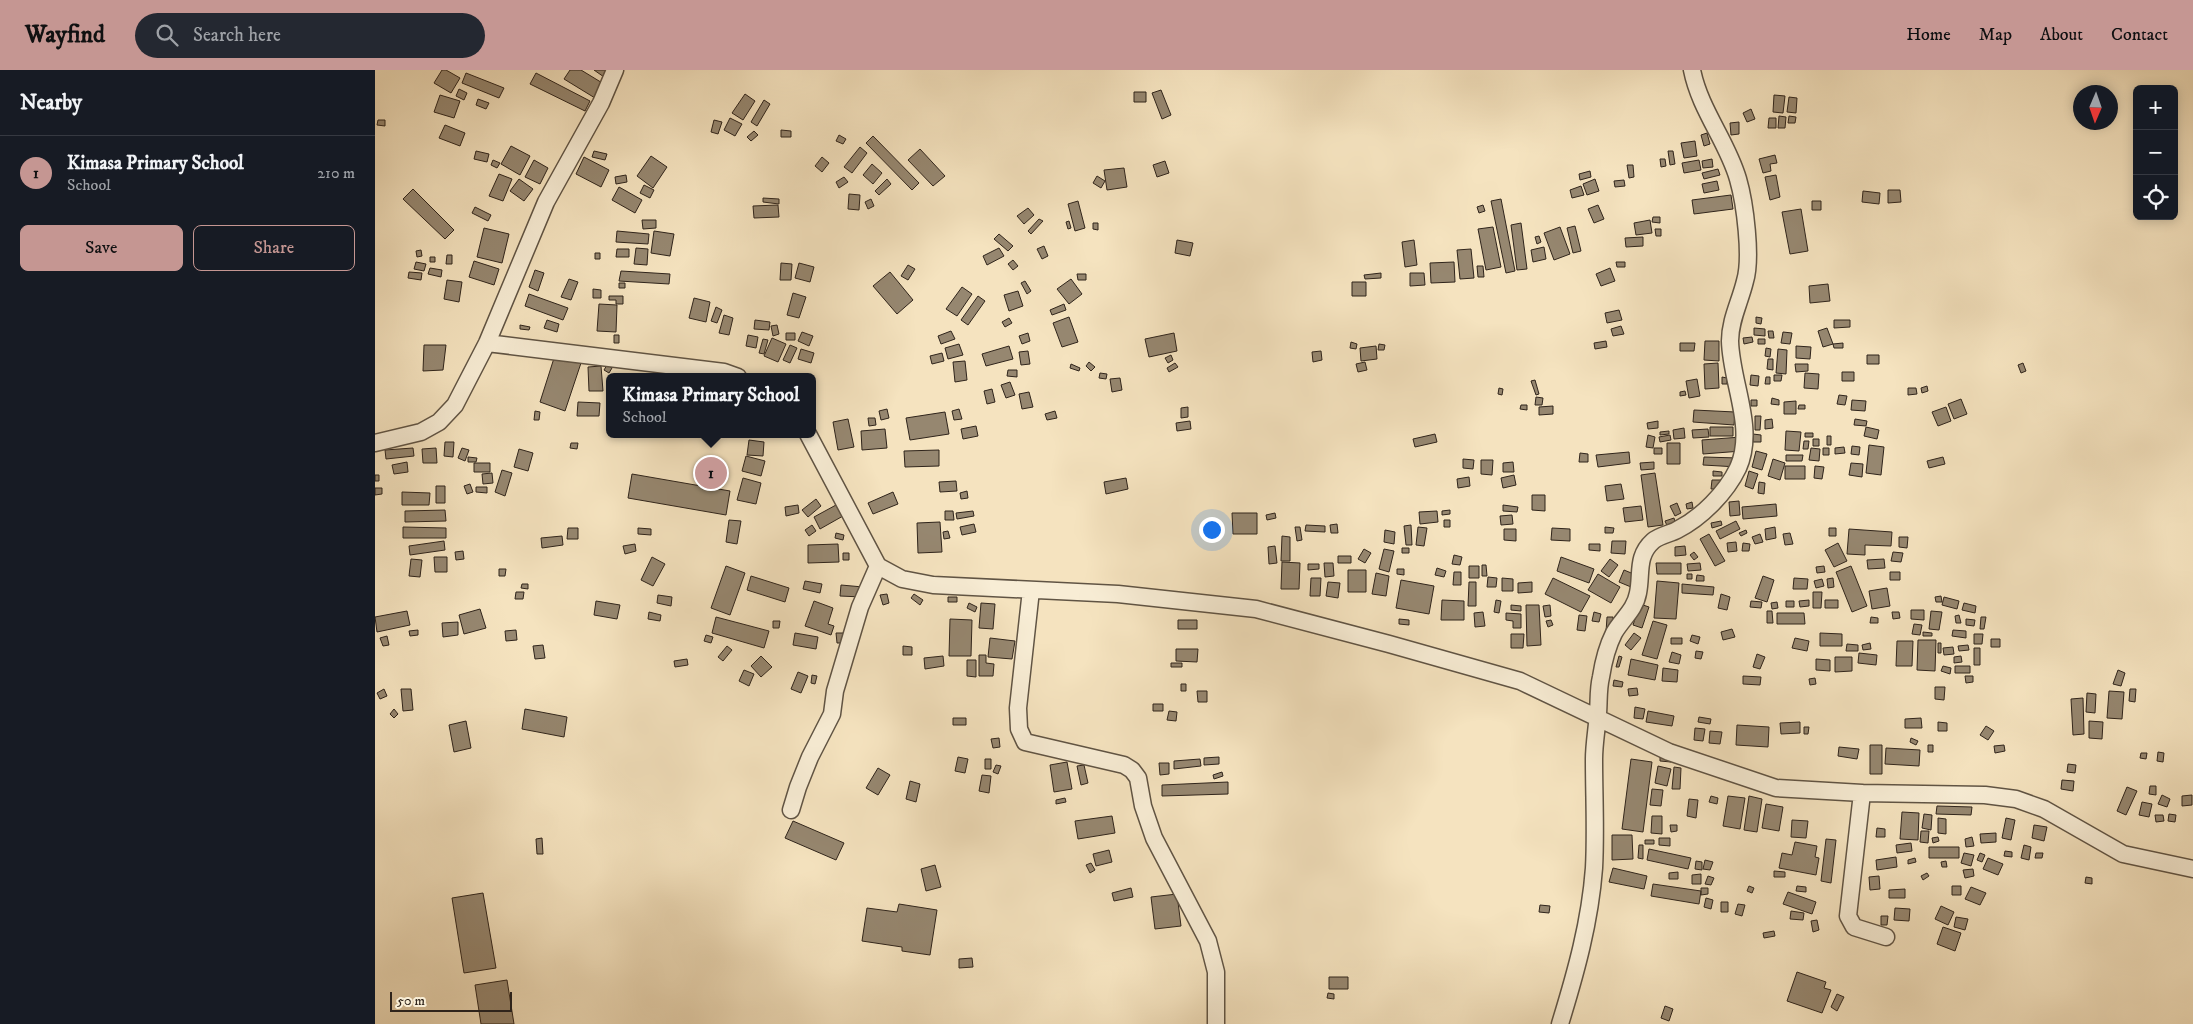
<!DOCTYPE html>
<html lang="en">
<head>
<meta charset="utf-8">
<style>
	:root { --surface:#171b24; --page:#242831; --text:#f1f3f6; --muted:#9ea1a6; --line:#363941; --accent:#c59692 }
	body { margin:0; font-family:"IM FELL DW Pica",serif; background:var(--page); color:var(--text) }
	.controls { position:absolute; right:15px; top:15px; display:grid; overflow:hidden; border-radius:8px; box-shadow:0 2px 12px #0003 }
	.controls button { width:45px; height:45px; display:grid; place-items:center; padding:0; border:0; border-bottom:1px solid var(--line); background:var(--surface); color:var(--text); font:25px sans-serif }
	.compass { position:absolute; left:1698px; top:15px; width:45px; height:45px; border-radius:50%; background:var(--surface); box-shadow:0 2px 12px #0003; rotate:182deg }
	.scale { position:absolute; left:15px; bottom:12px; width:122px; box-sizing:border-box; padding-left:5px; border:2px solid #2f241b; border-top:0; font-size:14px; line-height:18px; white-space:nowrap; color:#2f241b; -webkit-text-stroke:4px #f8edd5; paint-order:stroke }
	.you { position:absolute; left:836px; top:459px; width:18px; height:18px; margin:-12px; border:4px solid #fff; border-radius:50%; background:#1a73e8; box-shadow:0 0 0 8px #1a73e833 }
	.badge { display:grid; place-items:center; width:32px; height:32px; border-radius:50%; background:var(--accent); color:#111; font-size:16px; font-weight:700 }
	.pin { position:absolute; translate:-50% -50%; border:2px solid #fff; box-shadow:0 1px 5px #0006 }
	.popup { position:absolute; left:231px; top:303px; width:210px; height:65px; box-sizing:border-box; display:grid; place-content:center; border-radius:8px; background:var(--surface); filter:drop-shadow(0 1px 4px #0005); font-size:16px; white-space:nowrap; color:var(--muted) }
	.popup b { font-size:19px; color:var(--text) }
	.popup::after { content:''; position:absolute; left:50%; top:100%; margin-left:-10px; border:10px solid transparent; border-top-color:var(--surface) }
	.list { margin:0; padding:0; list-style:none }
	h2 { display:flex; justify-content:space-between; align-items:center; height:65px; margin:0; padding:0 20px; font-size:21px }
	h2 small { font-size:16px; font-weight:400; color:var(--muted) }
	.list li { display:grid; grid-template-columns:32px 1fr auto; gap:15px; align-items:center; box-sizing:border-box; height:75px; padding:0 20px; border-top:1px solid var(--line) }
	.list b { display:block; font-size:19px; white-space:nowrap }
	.list p { margin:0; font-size:16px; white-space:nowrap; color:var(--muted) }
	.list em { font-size:16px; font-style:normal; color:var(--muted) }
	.actions { display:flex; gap:10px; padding:15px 20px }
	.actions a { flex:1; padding:11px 0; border:1px solid var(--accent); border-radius:8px; text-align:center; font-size:18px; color:var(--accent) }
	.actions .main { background:var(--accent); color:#111 }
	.icon { flex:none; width:28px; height:28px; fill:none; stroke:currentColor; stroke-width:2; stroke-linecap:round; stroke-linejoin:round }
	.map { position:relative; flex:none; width:1818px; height:954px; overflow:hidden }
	header { display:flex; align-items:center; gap:30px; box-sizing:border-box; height:70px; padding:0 25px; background:var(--accent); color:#111 }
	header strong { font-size:24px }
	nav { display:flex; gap:28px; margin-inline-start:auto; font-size:18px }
	.search { width:350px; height:45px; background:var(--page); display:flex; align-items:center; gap:12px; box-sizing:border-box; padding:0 18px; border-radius:28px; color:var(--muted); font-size:19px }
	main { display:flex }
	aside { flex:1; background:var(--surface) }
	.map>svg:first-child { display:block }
</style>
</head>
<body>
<header>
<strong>Wayfind</strong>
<div class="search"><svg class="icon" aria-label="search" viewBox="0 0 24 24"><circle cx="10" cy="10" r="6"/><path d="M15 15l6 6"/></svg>Search here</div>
<nav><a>Home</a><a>Map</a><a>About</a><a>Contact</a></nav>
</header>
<main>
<aside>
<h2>Nearby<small></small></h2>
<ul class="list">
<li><span class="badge">1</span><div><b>Kimasa Primary School</b><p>School</p></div><em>210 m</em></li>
</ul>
<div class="actions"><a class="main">Save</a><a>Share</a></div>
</aside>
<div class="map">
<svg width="1818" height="954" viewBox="0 0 1818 954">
	<rect width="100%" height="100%" fill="#f5e3bf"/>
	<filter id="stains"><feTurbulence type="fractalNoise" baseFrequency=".004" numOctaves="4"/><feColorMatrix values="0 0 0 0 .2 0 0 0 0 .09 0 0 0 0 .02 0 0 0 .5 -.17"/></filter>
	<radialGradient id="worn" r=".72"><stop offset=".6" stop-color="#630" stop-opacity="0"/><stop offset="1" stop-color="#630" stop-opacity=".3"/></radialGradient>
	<path fill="#968770" stroke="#2f241b" d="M67,0H71L85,8L76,23L59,13Z
		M195,0H206L229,14L220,28L189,9Z
		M219,0H233L229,7Z
		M91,3L129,18L124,28L87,13Z
		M161,3L215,31L210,41L155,14Z
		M84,19L92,23L89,30L81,26Z
		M786,20L796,45L787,49L777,23Z
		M759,22H771V32H759Z
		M370,24L380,31L368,50L357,43Z
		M65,25L85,31L79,48L59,42Z
		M1399,25L1410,26L1408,43L1398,42Z
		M1414,27L1422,28L1421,43L1412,42Z
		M103,29L114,33L111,39L101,35Z
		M389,30L395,34L382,56L376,52Z
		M1376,39L1380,49L1372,52L1368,43Z
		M1404,46L1411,47L1410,58H1403Z
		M1414,46L1421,47L1420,53H1413Z
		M355,48L367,54L360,66L349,60Z
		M1394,48H1401V58H1393Z
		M3,50H10V56L2,55Z
		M339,50L347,52L343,64L336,62Z
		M1364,52V64L1356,65L1355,53Z
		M70,55L90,63L85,76L64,68Z
		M406,60L416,61V67H406Z
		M379,61L383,65L376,71L372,67Z
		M1332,63L1335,74L1329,76L1326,65Z
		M464,65L471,69L468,74L461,71Z
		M498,66L544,113L537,120L491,73Z
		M1320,71L1322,86L1309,88L1306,73Z
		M136,76L155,86L145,105L126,94Z
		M485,77L492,83L477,103L469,97Z
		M545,79L570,106L558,116L533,90Z
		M101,81L114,84L112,92L99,89Z
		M219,81L232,84L230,90L217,87Z
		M1293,81H1298L1300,94L1295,95Z
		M1400,85L1402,93L1395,94L1396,101L1388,103L1384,89Z
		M276,86L292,97L278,118L262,106Z
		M209,87L234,100L226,117L201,104Z
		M447,87L454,93L447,102L440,96Z
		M1285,89H1290L1291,96L1286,97Z
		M1337,89L1338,97L1328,98L1327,91Z
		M118,90L125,93L122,98L116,95Z
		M159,90L173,98L165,114L150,107Z
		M1324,90L1326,100L1309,103L1307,93Z
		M790,91L794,103L782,107L778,95Z
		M497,94L507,103L498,114L488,105Z
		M1252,95H1258L1259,107L1254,108Z
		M749,98L752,117L732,120L729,100Z
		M1343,99L1345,105L1329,109L1327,103Z
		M1215,101L1216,107L1205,110L1204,104Z
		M124,104L137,109L128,131L114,126Z
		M251,105L252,112L241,114L240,107Z
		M1401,105L1405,127L1395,130L1390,107Z
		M722,106L730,111L726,118L718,113Z
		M469,107L473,112L464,118L461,112Z
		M144,109L158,119L149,131L135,121Z
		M512,109L516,114L504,125L500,121Z
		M1220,109L1224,121L1212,125L1208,114Z
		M1249,110L1250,116L1240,117L1239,111Z
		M1342,111L1344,120L1329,123L1327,114Z
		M269,115L279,120L275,128L265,123Z
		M1206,116L1209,125L1197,128L1195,120Z
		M244,117L267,130L260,143L237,130Z
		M38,119L79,160L70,169L28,129Z
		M1513,120H1525L1526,132L1513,133Z
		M1488,121L1505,123L1504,134L1487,132Z
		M474,124L485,125L484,140L473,139Z
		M1356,125L1358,139L1319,144L1317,130Z
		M388,128L404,129V134L388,132Z
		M496,129L499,136L493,139L490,132Z
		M1126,129L1140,201L1131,203L1116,131Z
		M703,131L710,158L700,161L693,134Z
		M1437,131H1446V140H1437Z
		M403,135L404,147L379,148L378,136Z
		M1108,135L1110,141L1104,143L1102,137Z
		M1223,135L1229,149L1219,153L1213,139Z
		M100,137L116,145L113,151L97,143Z
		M653,138L659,145L649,154L642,146Z
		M1426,139L1433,181L1415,184L1407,142Z
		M1278,147H1285V153L1277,152Z
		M664,149L668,151L656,164L653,161Z
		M267,150H281V158L268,159Z
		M1275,150L1277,163L1261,165L1259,153Z
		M694,151L696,158L693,159L691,152Z
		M718,153H723V160L718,159Z
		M1146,153L1152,199L1142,200L1136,155Z
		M1200,156L1206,181L1198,183L1192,158Z
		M1118,157L1126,197L1111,200L1103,159Z
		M1185,157L1195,184L1179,190L1169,163Z
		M109,158L134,164L127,193L102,187Z
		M1280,159H1286V166H1281Z
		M242,161L274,164L273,174L241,172Z
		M279,161L299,164L295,186L276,183Z
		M624,164L638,176L633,181L619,169Z
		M1164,166L1166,172L1162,174L1160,167Z
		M1268,167V176L1251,177L1250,168Z
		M802,170L818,173L815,186L800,183Z
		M1039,170L1042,195L1030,197L1027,172Z
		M669,176L673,186L667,189L662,179Z
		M1169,177L1171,189L1158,192L1156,180Z
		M261,178L273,179L272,195L259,194Z
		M624,178L629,186L612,195L608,186Z
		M242,179H254V187H241Z
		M1096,179L1099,208L1085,209L1082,180Z
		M46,180L47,186L42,187L41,181Z
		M220,183H225V189H220Z
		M72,185H77V194H71Z
		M55,187H60V192H55Z
		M638,190L643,196L638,200L633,194Z
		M99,191L124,199L119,215L94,207Z
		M41,192L51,194L49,201L39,199Z
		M1079,192L1080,212L1056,213L1055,193Z
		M1241,192H1250V197H1242Z
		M406,193L417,194L416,210H405Z
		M424,193L439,197L435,212L420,208Z
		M533,195L540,199L533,210L526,206Z
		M1102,196H1108L1109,207H1103Z
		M55,198L67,200L66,207L53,204Z
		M1235,198L1240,211L1226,216L1221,204Z
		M160,200L169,203L163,221L154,217Z
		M246,201L295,204L294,214L244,211Z
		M34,202L47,203L46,210L33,208Z
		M515,202L538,230L522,244L498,216Z
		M1006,203V208L990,209L989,205Z
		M1035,203H1049L1050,215L1035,216Z
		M702,204H711V210H703Z
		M194,209L203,212L196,230L186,227Z
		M696,209L707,224L694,234L682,219Z
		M72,210L87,212L84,232L69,229Z
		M650,211L656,221L652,224L646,213Z
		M977,212H991V226H977Z
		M244,213H250V218H244Z
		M1453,214L1455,231L1435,233L1434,216Z
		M587,217L597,224L582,246L571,239Z
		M218,219L226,220V228H218Z
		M643,221L648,236L634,241L629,225Z
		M418,223L431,227L424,248L412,245Z
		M154,224L193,238L188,250L150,236Z
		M234,226H248V234H241V230H234Z
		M603,226L610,231L593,255L586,250Z
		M319,228L335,232L331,252L314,248Z
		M224,234L242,235L241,262L222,261Z
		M689,234L691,240L677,245L675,240Z
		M341,237L347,240L342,253L336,251Z
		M1244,240L1247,250L1232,253L1230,243Z
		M349,245L358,248L354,265L344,263Z
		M694,247L703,272L687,277L678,253Z
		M1381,247L1387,248L1386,254L1381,253Z
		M634,248L637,253L630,257L627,252Z
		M172,250L184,254L182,262L169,258Z
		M380,250L395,252L394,260L379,259Z
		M1459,250H1475V257L1459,258Z
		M145,255L155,257L154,260L145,259Z
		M402,255L404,264L398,266L396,256Z
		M1246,256L1249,264L1238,266L1236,259Z
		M1379,258L1390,259V266L1379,265Z
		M1452,258L1458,274L1448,277L1443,261Z
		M576,261L580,269L566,274L563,266Z
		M1393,261H1398L1399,268H1394Z
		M427,262L438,266L434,276L423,271Z
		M1408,262L1417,263L1415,274L1406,273Z
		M411,263H420V270H411Z
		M653,263L655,271L647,274L644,266Z
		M799,263L802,281L774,287L770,269Z
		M239,265H244V273H239Z
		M373,265L383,267L381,278L371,276Z
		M1377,267L1378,272L1369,274L1368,268Z
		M397,268L411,274L403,292L389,286Z
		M388,269L393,270L389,284L384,283Z
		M1383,269H1390V274H1383Z
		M1231,271L1232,277L1220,279L1219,273Z
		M1330,271H1344V291L1329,290Z
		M976,272L982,274L981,279L975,278Z
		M1305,273H1320L1319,281H1305Z
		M1468,273V278H1459L1458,274Z
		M584,274L588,285L573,289L570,278Z
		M1004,274L1010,275L1009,280H1003Z
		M49,275H71L68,300L48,301Z
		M415,275L422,278L415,293L408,290Z
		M634,276L638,289L611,296L607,284Z
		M1001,276L1002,289L986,291L985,278Z
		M1421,276L1436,277L1435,289L1421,288Z
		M1391,278L1396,279L1395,287L1390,286Z
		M426,279L439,283L436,293L423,289Z
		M1403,279L1412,280L1411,304L1401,303Z
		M653,281L655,294L646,295L644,282Z
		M946,281L947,290L938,292L937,282Z
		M567,283L569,291L557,294L555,286Z
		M180,285L206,293L190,341L165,332Z
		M796,285L798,290L793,293L790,288Z
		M1492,285H1504V294H1492Z
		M1393,289H1398V300L1392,299Z
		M590,291L592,310L580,312L578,292Z
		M714,292L720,297L716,301L711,296Z
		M990,292L992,300L983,302L981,294Z
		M800,293L803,297L794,302L792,298Z
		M1343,293L1344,318L1330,319L1329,294Z
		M1648,293L1651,301L1646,303L1643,295Z
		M696,294L705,298L704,301L695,298Z
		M1420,294H1433V301L1421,302Z
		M232,295L237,298L234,303L229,300Z
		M226,296L228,321H214L213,297Z
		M633,300H642V307L632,306Z
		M1467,302H1479V311H1467Z
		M725,303L732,304L731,309L724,308Z
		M1430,303L1444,304L1443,319L1429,318Z
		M1376,305L1384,306L1383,316L1375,315Z
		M1399,305H1407L1406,311H1399Z
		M1347,307L1352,308V314H1347Z
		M1391,307H1395V314H1390Z
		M745,308L747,320L737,322L735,309Z
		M1322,309L1325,326L1314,328L1311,311Z
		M1160,310L1164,324L1161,325L1156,311Z
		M635,312L640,325L631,328L626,315Z
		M1552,316L1553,321L1547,323L1546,318Z
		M1124,318L1128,319L1127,325L1123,324Z
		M1533,318H1541L1542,324L1533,325Z
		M617,319L620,332L612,334L609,321Z
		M1310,321L1311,325L1305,326V322Z
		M654,322L658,337L647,339L644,324Z
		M1464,325L1472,326L1470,335L1462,334Z
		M1161,327L1168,328L1167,335H1160Z
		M1397,328L1404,330V335L1396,334Z
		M1586,329L1592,344L1579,349L1573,334Z
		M1376,330H1382V336H1376Z
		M1477,330L1491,331L1490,341L1476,340Z
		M1421,331V344H1409V332Z
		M203,332L225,333L224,346H202Z
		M1146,335H1152V340L1145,339Z
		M1424,335H1430V339H1423Z
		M1178,336V344L1164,345V337Z
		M813,337V347L806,348V338Z
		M1571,337L1576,351L1563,356L1557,342Z
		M512,339L514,348L506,350L504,341Z
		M584,339L587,349L579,350L577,341Z
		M1319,340L1360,342L1359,355L1318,352Z
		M160,341L165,342L164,350H159Z
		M680,341L682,348L672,350L670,344Z
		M570,342L574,364L535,370L531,348Z
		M1380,346H1386L1385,360H1380Z
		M493,348H500L501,355L494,356Z
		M473,349L479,377L463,380L458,352Z
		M1397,349L1398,358L1390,359V350Z
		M1480,349L1492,351L1491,356L1479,355Z
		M815,351L816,359L802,361L801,353Z
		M1283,351V358L1273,359L1272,353Z
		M601,356L603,366L588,369L586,359Z
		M1335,357H1358V366H1335Z
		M1491,357L1504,360L1502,369L1489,366Z
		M1309,358L1310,368L1299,369L1298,360Z
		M510,359L512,378L487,380L486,361Z
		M1333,359L1334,367L1318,368L1317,360Z
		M1294,361V364L1285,365V362Z
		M1411,361L1426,362L1424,381L1410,380Z
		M1430,363H1438V367H1430Z
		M1060,364L1062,372L1040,377L1038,369Z
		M1378,364L1386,365V372H1378Z
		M1273,365L1280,367L1278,378L1271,377Z
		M1295,365L1296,370L1285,372L1284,367Z
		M1452,366H1456V375H1452Z
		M1366,367L1367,381L1328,384L1327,370Z
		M1438,369H1444V376H1438Z
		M374,370L389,372L388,386L372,385Z
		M1429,371H1434L1433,379H1428Z
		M70,372H79L78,387L69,386Z
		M196,373H203L202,379L195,378Z
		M1292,373H1305V394H1292Z
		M1494,375L1509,377L1506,405L1491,403Z
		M1477,376L1485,377L1484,385L1476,384Z
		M1469,377L1470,383L1460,384V378Z
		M38,378L39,386L11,389L10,380Z
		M61,378L62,393H48L47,379Z
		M87,378L94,380L90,391L83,388Z
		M1279,378H1287V384H1279Z
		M1436,378L1445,379L1444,391L1434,390Z
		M1448,378H1454V385H1448Z
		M144,379L158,383L153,401L139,397Z
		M564,380V396L530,397L529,381Z
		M1381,381L1392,384L1387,400L1377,397Z
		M1254,382L1255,393L1223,397L1221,385Z
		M1205,383L1213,384V392H1204Z
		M1411,385H1428L1427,391H1411Z
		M371,386L390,391L386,406L367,401Z
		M93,387L102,388L101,392H93Z
		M1329,387L1363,388V397L1328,395Z
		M1568,387L1570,394L1554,398L1552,391Z
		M1088,389L1099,390L1098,399L1088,398Z
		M1398,389L1410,393L1405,410L1393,406Z
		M1106,390H1118L1117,405L1106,404Z
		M32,392L33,402L19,404L17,395Z
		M1138,392L1139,402H1128V393Z
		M1279,392V399L1266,400L1265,393Z
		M99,393H115V402H99Z
		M1476,393L1488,394L1487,407L1474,405Z
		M1410,396H1430V409H1410Z
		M1440,396L1449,397L1447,409L1439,408Z
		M127,400L137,403L130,426L120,422Z
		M1338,401L1347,402V406H1338Z
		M1374,401L1383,404L1378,419L1370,416Z
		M117,403L118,413L108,414L107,404Z
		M1280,403L1288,455L1273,457L1266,405Z
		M257,404L355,421L351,445L253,428Z
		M0,405H4V411H0Z
		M1139,405L1141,415L1128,418L1126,408Z
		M1094,407L1095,416L1083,418L1082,409Z
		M368,408L386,413L381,434L362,430Z
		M751,408L753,419L731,424L729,412Z
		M1337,410H1349V419H1336Z
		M581,411L582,421L565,422L564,412Z
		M1384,412L1390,413L1389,424L1383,423Z
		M95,414L98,422L92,424L89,416Z
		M1246,414L1249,429L1232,431L1230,416Z
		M61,416H70V433H61Z
		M101,417H112V423L101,422Z
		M0,418H7V424L0,425Z
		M592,421L593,428L586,429L585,423Z
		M27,422L55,423L54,435H27Z
		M518,422L523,434L498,444L493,433Z
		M1157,425H1170V441L1157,440Z
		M441,429L446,436L433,447L427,440Z
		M1364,431L1365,445L1355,446L1354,432Z
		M1317,432L1318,438L1312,439L1311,434Z
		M1302,433L1306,443L1300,446L1295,436Z
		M1401,434L1402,446L1368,449L1367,437Z
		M423,435L424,443L411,446L410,437Z
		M461,435L468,446L445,459L439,447Z
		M1128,435L1143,437L1142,442L1128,441Z
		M1266,436L1268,450L1250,452L1248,438Z
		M70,440L71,451L30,452V441Z
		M1075,440V444L1067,445V441Z
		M570,441H578L579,450H570Z
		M598,441L599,446L582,449L581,443Z
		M1062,441L1063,452L1045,454L1044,442Z
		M857,443H882V464H858Z
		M900,443L901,448L892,450L891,445Z
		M1137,445L1138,454L1126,455L1125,446Z
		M1299,448L1301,456L1293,458L1290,451Z
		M354,450L366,451L362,474L351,472Z
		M1069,450H1075V457H1069Z
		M1346,451L1347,455L1337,458L1336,453Z
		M1361,451L1365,459L1345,469L1341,461Z
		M565,452L567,482L543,483L542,453Z
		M599,454L601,462L587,465L585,457Z
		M962,454L963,463H956L955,455Z
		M437,455L441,461L434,466L430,460Z
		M931,455L950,456V462L930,461Z
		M1036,455L1037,475H1031L1029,456Z
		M28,457L71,458V468H28Z
		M920,457H925L927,470L922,471Z
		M1043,457L1052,458L1049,476L1041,475Z
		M1230,457L1239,458L1238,463H1230Z
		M1400,457L1401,468L1391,470L1390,459Z
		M193,458H203V469H192Z
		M263,458L276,459V465L263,464Z
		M1177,458L1195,459V471L1176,470Z
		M1454,458H1461V466H1454Z
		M1129,459H1141V471L1129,470Z
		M1474,459L1517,462L1516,476L1490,475V485L1472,484Z
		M1010,460L1020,462L1019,474L1009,472Z
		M1371,460L1372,463L1366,466L1364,463Z
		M573,461L575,468L569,469L568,462Z
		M461,463L469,465L468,470L460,468Z
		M1415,463L1418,474L1410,475L1408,464Z
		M1334,464L1350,491L1340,496L1325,469Z
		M1385,464L1388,472L1380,474L1377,467Z
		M187,466L188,475L167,478L166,468Z
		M907,466L915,467V491H906Z
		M1524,467H1533L1532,478L1524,477Z
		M69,471L70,480L35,485L34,476Z
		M1237,471H1251L1250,484L1236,483Z
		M1361,472L1362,481L1353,482L1352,473Z
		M1368,473L1375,474L1374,481H1367Z
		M1463,473L1472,491L1459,497L1450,480Z
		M260,474L261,481L250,484L248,476Z
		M463,474L464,492L433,493V475Z
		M1214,474H1225V481L1214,480Z
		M900,476L902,493L894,494L893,477Z
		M1310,476L1311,485L1300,486V477Z
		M1027,478H1034V483H1027Z
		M989,479L996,483L990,493L983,489Z
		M1009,479L1019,481L1014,502L1004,499Z
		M88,481L89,489L81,490L80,482Z
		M1319,482L1323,487L1319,490L1315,485Z
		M1518,482L1528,483L1526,492L1516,491Z
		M468,483H474V490H468Z
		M1079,485L1087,487L1085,495L1077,494Z
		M963,486H976V493H963Z
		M59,487H72V502H60Z
		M277,487L290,494L278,516L266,510Z
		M1186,487L1219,499L1214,513L1182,501Z
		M36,489L47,490L45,507L34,506Z
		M1235,489L1243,495L1234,507L1226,501Z
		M1509,489L1510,498L1493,499L1492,490Z
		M907,492L925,493L924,519H906Z
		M949,493H958L959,506L950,507Z
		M1281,493H1306V504H1282Z
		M1325,493L1326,500L1313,501L1312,494Z
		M933,494H944V499L933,500Z
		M1107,495H1111L1112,506H1107Z
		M351,496L370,503L355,545L336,538Z
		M1094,496H1104V508H1094Z
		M1449,496L1450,502L1442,503L1441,497Z
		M1476,496L1492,536L1477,542L1461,502Z
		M1062,498L1071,501L1069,507L1060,505Z
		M124,499H131L130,506H124Z
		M1022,499H1029V505L1022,504Z
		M973,500H991V522H973Z
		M1249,500L1261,505L1256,517L1244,512Z
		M1079,502H1086V515H1078Z
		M1515,502H1525V510H1515Z
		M1001,503L1014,506L1011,526L997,524Z
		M1223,504L1245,517L1236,533L1213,520Z
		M1312,504H1317V509H1312Z
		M1322,505L1329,506V511H1321Z
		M376,506L414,518L410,532L372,520Z
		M1388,506L1399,510L1392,532L1380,528Z
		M1113,507L1122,508L1121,517H1112Z
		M936,508H946L945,526H935Z
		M1127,508L1138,509V521H1127Z
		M1178,508L1215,526L1206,542L1170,524Z
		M1419,508L1433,509L1432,519H1418Z
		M1458,508L1459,517L1453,518L1452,509Z
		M1447,509L1449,516L1441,518L1439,511Z
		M1026,510L1059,516L1054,544L1021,538Z
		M430,511L447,514L445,523L428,519Z
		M1282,511L1304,513L1301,549L1279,548Z
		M953,512L965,513L963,528L951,526Z
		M1094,512H1101V536H1093Z
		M1157,512V522L1143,523V513Z
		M147,514H153V519L146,518Z
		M1307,514L1339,517L1338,525L1307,523Z
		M466,515L488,517L487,527L465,526Z
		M1512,518L1515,536L1497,539L1494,521Z
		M141,522H149L148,529H140Z
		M1438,522H1447L1446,538H1438Z
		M512,524L514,533L508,535L505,525Z
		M539,524L548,530L545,535L536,528Z
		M1346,524L1355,527L1352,540L1343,538Z
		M283,525L297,527L296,536L282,533Z
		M1566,526L1567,532H1561L1560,527Z
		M573,527H582V532H573Z
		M1569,527L1584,531L1582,539L1567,535Z
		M1067,530L1089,531V550H1066Z
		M1121,530L1126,531L1124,543L1119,542Z
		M1434,530V536L1425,537L1424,531Z
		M1450,530H1463V538H1450Z
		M221,531L245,535L242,549L219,545Z
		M439,531L458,538L453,554L459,556L456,565L430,556Z
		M1376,531L1387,532L1386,538L1375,537Z
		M1411,531H1419V537H1411Z
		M1402,532L1403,538L1397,539L1396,533Z
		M594,533L602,537L600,542L592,538Z
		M606,533L620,534L618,559L604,558Z
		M1589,533L1601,536L1600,543L1587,540Z
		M1265,534L1274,537L1267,558L1258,555Z
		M1136,535L1146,536V541L1136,540Z
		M1151,535H1164L1166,575L1152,576Z
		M1175,535L1176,546L1170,547L1168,536Z
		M105,539L111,558L89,564L84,545Z
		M1536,540H1549V550L1536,549Z
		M32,541L35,555L2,562L0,547Z
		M1392,541H1397L1398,553H1392Z
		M1556,541L1567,542L1564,560L1554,559Z
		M274,542L286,545L285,551L273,549Z
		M1108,542L1110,556L1100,557L1099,543Z
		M1219,542L1226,544L1224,552L1217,551Z
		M1517,542H1524L1525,548L1518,549Z
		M1131,543L1146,544V558H1138V551L1131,550Z
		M1402,543H1429L1430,554H1402Z
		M1204,545L1212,546L1210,561L1202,560Z
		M1584,545L1586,553H1581L1580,546Z
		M341,547L394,561L389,578L337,563Z
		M1232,547H1238V562H1231Z
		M1496,547L1503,548V553H1495Z
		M1606,547H1611L1609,559H1605Z
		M575,549L597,550L596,586H574Z
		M1024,549L1034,550V555L1024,554Z
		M1591,549L1600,550L1599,556L1591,555Z
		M803,550H822V559H803Z
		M1176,550L1178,555L1173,557L1171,551Z
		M398,551H405L404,558H398Z
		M1278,551L1292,555L1282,589L1267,585Z
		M83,552V565L68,567L67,553Z
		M1539,554L1547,555L1545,565L1537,564Z
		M1357,559L1360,567L1348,570L1346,562Z
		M43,560V565L35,566L34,561Z
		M141,560L142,570L131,571L130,561Z
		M1578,560L1591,561V568L1577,566Z
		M1548,562L1557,563V566H1548Z
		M420,563L443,567L441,579L418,575Z
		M461,563H468L469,573H462Z
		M1259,563L1266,568L1256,580L1250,575Z
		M1445,563L1467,564V576H1445Z
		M1136,564H1149L1148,578H1136Z
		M1599,564H1608L1607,574H1599Z
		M331,565L338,567L336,573L329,571Z
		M1317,565L1325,567L1323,574L1315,571Z
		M12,566L14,575L8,576L5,568Z
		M615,568L640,571L637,589L613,587Z
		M1296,568H1307V574H1296Z
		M1420,568L1434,571L1432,581L1417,578Z
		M1616,569H1625V577H1616Z
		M1543,570H1561L1560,601L1542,600Z
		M1522,571H1538L1537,596H1521Z
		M1495,573L1496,579L1488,580L1487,575Z
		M1563,573H1566V583H1563Z
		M1472,574L1483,575V581H1471Z
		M168,575L170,588L160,589L158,576Z
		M1593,575L1594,580L1584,581L1583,576Z
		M352,576L357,580L348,591L343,587Z
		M528,576L537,577V585H528Z
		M1578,577L1579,584L1569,585L1568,578Z
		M1599,578H1605V595H1599Z
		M801,579H823L822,592L801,591Z
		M1321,581L1328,582L1326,589L1320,588Z
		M1297,582L1306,585L1304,594L1294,592Z
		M1484,583L1502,585L1501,595L1483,593Z
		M1382,584L1390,587L1385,599L1378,597Z
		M604,585H611V593L619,594L618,606H604Z
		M386,586L397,597L386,607L376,596Z
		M568,586L569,596L550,599L549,588Z
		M1244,586L1247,587L1244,597H1241Z
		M1586,586L1587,592L1579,593V587Z
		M1460,587H1477V601L1460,602Z
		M312,589L313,595L300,597L299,591Z
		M1256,589L1283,595L1280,610L1253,605Z
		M1441,589L1455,590V601L1441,600Z
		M592,590H601V607L592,606Z
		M796,593H807V597H796Z
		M1568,596L1576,598L1575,604L1566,601Z
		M1580,596H1595V603H1580Z
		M1288,598L1303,600L1302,612L1287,611Z
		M369,600L379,604L374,616L364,611Z
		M1743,600L1750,603L1746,616L1738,614Z
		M423,602L433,606L426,623L416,619Z
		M437,605L442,606L440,614L436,613Z
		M1368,606L1386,607L1385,615L1368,614Z
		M1590,606H1598V612L1591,613Z
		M1440,608L1441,614L1435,615L1434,609Z
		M1239,610L1248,612L1247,617L1238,616Z
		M806,614H811V621H806Z
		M1560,617H1570L1569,630L1560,629Z
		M1262,618L1263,625L1254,626L1253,619Z
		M9,619L12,626L5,629L2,623Z
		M26,619H36L38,640L28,641Z
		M1755,619H1761L1760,632L1754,631Z
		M822,621H832V632H823Z
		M1734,621L1749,622L1747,649L1732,648Z
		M1712,623L1721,624L1720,643L1711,642Z
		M1708,628L1709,664L1698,665L1696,629Z
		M778,634H788V641H778Z
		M1260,637L1270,639L1268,649L1259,648Z
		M19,639L23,644L19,648L15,644Z
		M150,639L192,647L189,667L147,659Z
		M794,641L802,642L801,651L792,650Z
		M1273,641L1299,646L1297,656L1271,652Z
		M1324,647L1336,649L1335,654L1323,652Z
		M578,648H591V655H578Z
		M1546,648L1547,658H1530V649Z
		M91,651L96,678L79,682L74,655Z
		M1714,651L1728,652L1727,669L1714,668Z
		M1425,652V663L1406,664L1405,653Z
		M1563,652L1572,653V661H1563Z
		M1362,655L1394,657L1393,677L1361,675Z
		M1611,656L1619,661L1613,670L1605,665Z
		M1429,657H1434L1433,664H1429Z
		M1320,658L1330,659L1328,671L1319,670Z
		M1335,661L1347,662L1345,674L1334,673Z
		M624,668L625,677L618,678L616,669Z
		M1536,668L1543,671L1541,675L1535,672Z
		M1495,675H1507V704H1495Z
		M1553,675H1558V682H1553Z
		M1629,675L1630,681L1620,683L1619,676Z
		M1464,677L1484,679L1482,689L1463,686Z
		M1511,678L1545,680L1544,696L1510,694Z
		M1783,682L1789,683L1788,692L1782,691Z
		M1766,683H1772L1771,689L1765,688Z
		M583,687L593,689L590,703L580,701Z
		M844,687V694L829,695V688Z
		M1285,687L1297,689L1296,692L1285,691Z
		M610,689H616V699H610Z
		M825,689L826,696L799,699V691Z
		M1256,689L1277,692L1268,762L1247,759Z
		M692,692L697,719L679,722L675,695Z
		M784,693H794V704L785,705Z
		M1693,694L1701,695L1700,703L1692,702Z
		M621,695L626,696L623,704L618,702Z
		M709,695L713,713L706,715L702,696Z
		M1283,696L1296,699L1292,716L1280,713Z
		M1299,697L1306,698L1305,719H1297Z
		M503,698L515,705L503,725L491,718Z
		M847,702L848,706L839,709L838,705Z
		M607,705L616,706L614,723L604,721Z
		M1687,710L1699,711L1698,721L1686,719Z
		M535,711L545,714L541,732L531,729Z
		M853,712V724L787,726V715Z
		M1775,716H1781V725L1774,724Z
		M1752,717L1762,721L1751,745L1742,741Z
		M1277,719L1288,720L1286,736L1275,735Z
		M1787,725L1795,729L1792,737L1783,734Z
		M1817,725V735L1807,736V726Z
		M1336,726L1343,728L1342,734L1334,732Z
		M1353,726L1370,728L1365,759L1348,756Z
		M1374,726L1387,729L1382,762L1369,760Z
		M690,728L691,732L681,734V730Z
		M1314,729L1323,730L1321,748L1312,746Z
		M1767,732L1777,734L1774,747L1764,745Z
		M1391,734L1408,737L1404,761L1387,758Z
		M1562,736L1597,737L1596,745L1561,744Z
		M1527,742L1544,743L1543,770L1525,769Z
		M1549,744L1557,745L1556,760L1547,758Z
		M1794,744L1801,745L1800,752L1793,751Z
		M1780,745H1788L1789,751L1781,752Z
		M737,746L740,763L703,769L700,751Z
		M1277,746H1287V764L1276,763Z
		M1563,748L1571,749V764L1563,763Z
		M1631,748L1640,750L1636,770L1627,768Z
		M1417,750L1433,751L1431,768L1416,767Z
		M418,751L469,773L461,790L410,768Z
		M1295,755H1302V761L1296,762Z
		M1659,755L1672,757L1669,771L1657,768Z
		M1502,758L1510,759V767H1501Z
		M1546,761H1554L1553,773L1545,772Z
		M1621,763V772L1606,773L1605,764Z
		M1237,765H1257L1258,789L1237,790Z
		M1563,767L1564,771L1558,773L1557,768Z
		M1597,767L1599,776L1591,777L1590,769Z
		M167,768L168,784H162L161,769Z
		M1284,768H1295V776L1284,775Z
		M1451,769L1461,770L1456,813L1446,811Z
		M1270,770H1279V774H1270Z
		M1420,772L1442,776L1440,787L1444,788L1441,805L1404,798L1407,783L1417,785Z
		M1536,773L1537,781L1522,783L1521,775Z
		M1264,775H1268V789L1263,788Z
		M1649,775L1656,777L1654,790L1646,788Z
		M1554,777H1584V788H1554Z
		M1274,779L1316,788L1313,799L1272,790Z
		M734,780L737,792L721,796L718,784Z
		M1630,781L1637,782V787L1629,786Z
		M1589,783L1599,785L1596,796L1586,793Z
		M1605,783L1610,785L1607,792L1602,790Z
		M1661,783H1668L1667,788H1660Z
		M1521,787L1522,797L1502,800L1501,790Z
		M1540,788L1541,792L1533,794V790Z
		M1613,788L1628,794L1623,805L1608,799Z
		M1330,790L1338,792L1335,800L1328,799Z
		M1321,791L1327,792V800L1320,799Z
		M1571,791L1572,797H1567L1566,792Z
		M716,793L720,800L715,803L711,795Z
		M560,795L566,817L551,821L546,799Z
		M1238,798L1272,806L1269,819L1234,812Z
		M1598,799L1599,806L1590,808L1588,800Z
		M1399,801L1410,802V807H1399Z
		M1303,802V809H1294V803Z
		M1552,803L1554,806L1548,810L1546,806Z
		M1326,804V814H1317V805Z
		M1333,806L1339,808L1336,815L1330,814Z
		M1504,806L1505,819L1495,820L1494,807Z
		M1711,807L1717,808V814L1710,813Z
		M1278,814L1326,821L1324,834L1276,826Z
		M1374,816L1379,818L1377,823L1372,821Z
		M1422,816L1431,817V822L1421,821Z
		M1577,816H1586V825H1577Z
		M1596,817L1611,823L1605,835L1590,829Z
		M756,818L758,827L739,831L737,823Z
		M1326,818H1333V824L1326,825Z
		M1530,819V828H1514V820Z
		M1413,822L1441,832L1437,844L1408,834Z
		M108,823L121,898L89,903L77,828Z
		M802,824L806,856L780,859L776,827Z
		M1331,828L1338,830L1336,839L1329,837Z
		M1346,832H1353V842H1346Z
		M524,834L562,840L555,885L527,881V877L487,871L492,838L522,842Z
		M1363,834L1370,835L1367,846L1360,844Z
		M1165,835L1175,836L1174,843L1164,842Z
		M1566,836L1579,842L1573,855L1560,849Z
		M1520,838L1535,839L1534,851L1519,850Z
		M1416,841L1429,843L1428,850L1415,849Z
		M1506,846H1513L1512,855H1506Z
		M1581,847L1593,849L1590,860L1579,857Z
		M1442,850L1444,860L1438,862L1436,851Z
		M1568,857L1586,863L1580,881L1562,874Z
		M1399,861L1400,866L1389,868L1388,863Z
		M597,888L598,897L584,898V889Z
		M1422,902L1451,912L1449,918L1456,920L1447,943L1412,931Z
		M954,907H973V919H954Z
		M132,910L139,954H106L100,915Z
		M953,923L959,924V929L952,928Z
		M1462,924L1469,927L1462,941L1456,937Z
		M1290,936L1298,939L1294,951L1286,948Z"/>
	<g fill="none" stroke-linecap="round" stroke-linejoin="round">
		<defs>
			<path id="minor" d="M112,273L349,302L363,307
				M433,364L503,496L527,509L558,515L743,524L881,539L1014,574L1145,611L1294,682L1401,718L1487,723L1610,725L1641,729L1669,739L1748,784L1818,799
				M0,373L46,362L64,352L80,335L112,273L171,132L226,33L240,0
				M656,520L643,638L644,659L650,672L749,695L757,700L763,708L768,736L779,768L833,871L841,902V954
				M1487,723L1473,846L1479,857L1511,867
				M416,740L423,717L435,687L457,644L460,621L485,537L503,496
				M1185,954C1201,902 1215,852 1219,798C1221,762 1219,726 1219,689C1219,674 1222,658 1223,643C1224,631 1223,619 1226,607C1228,594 1233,575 1239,563C1247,549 1260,540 1263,523C1267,504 1261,486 1278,471C1285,465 1295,464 1302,460C1326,448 1351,423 1363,398C1381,358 1356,313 1355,271C1355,250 1365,232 1370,211C1377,188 1370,133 1363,109C1352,71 1325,40 1317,0"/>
		</defs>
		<use href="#minor" stroke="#605444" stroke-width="19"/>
		<use href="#minor" stroke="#f8edd5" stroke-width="16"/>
	</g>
	<rect width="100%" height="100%" filter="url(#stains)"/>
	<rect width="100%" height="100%" fill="url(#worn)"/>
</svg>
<div class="controls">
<button>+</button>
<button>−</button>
<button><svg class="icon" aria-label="locate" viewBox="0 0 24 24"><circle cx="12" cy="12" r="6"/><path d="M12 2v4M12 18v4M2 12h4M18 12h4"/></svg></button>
</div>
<svg class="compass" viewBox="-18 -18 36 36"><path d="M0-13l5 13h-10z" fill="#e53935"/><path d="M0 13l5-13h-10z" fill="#9ea1a6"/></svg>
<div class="scale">50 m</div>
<div class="you"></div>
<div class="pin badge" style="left:336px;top:403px">1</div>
<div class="popup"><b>Kimasa Primary School</b>School</div>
</div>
</main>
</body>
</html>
